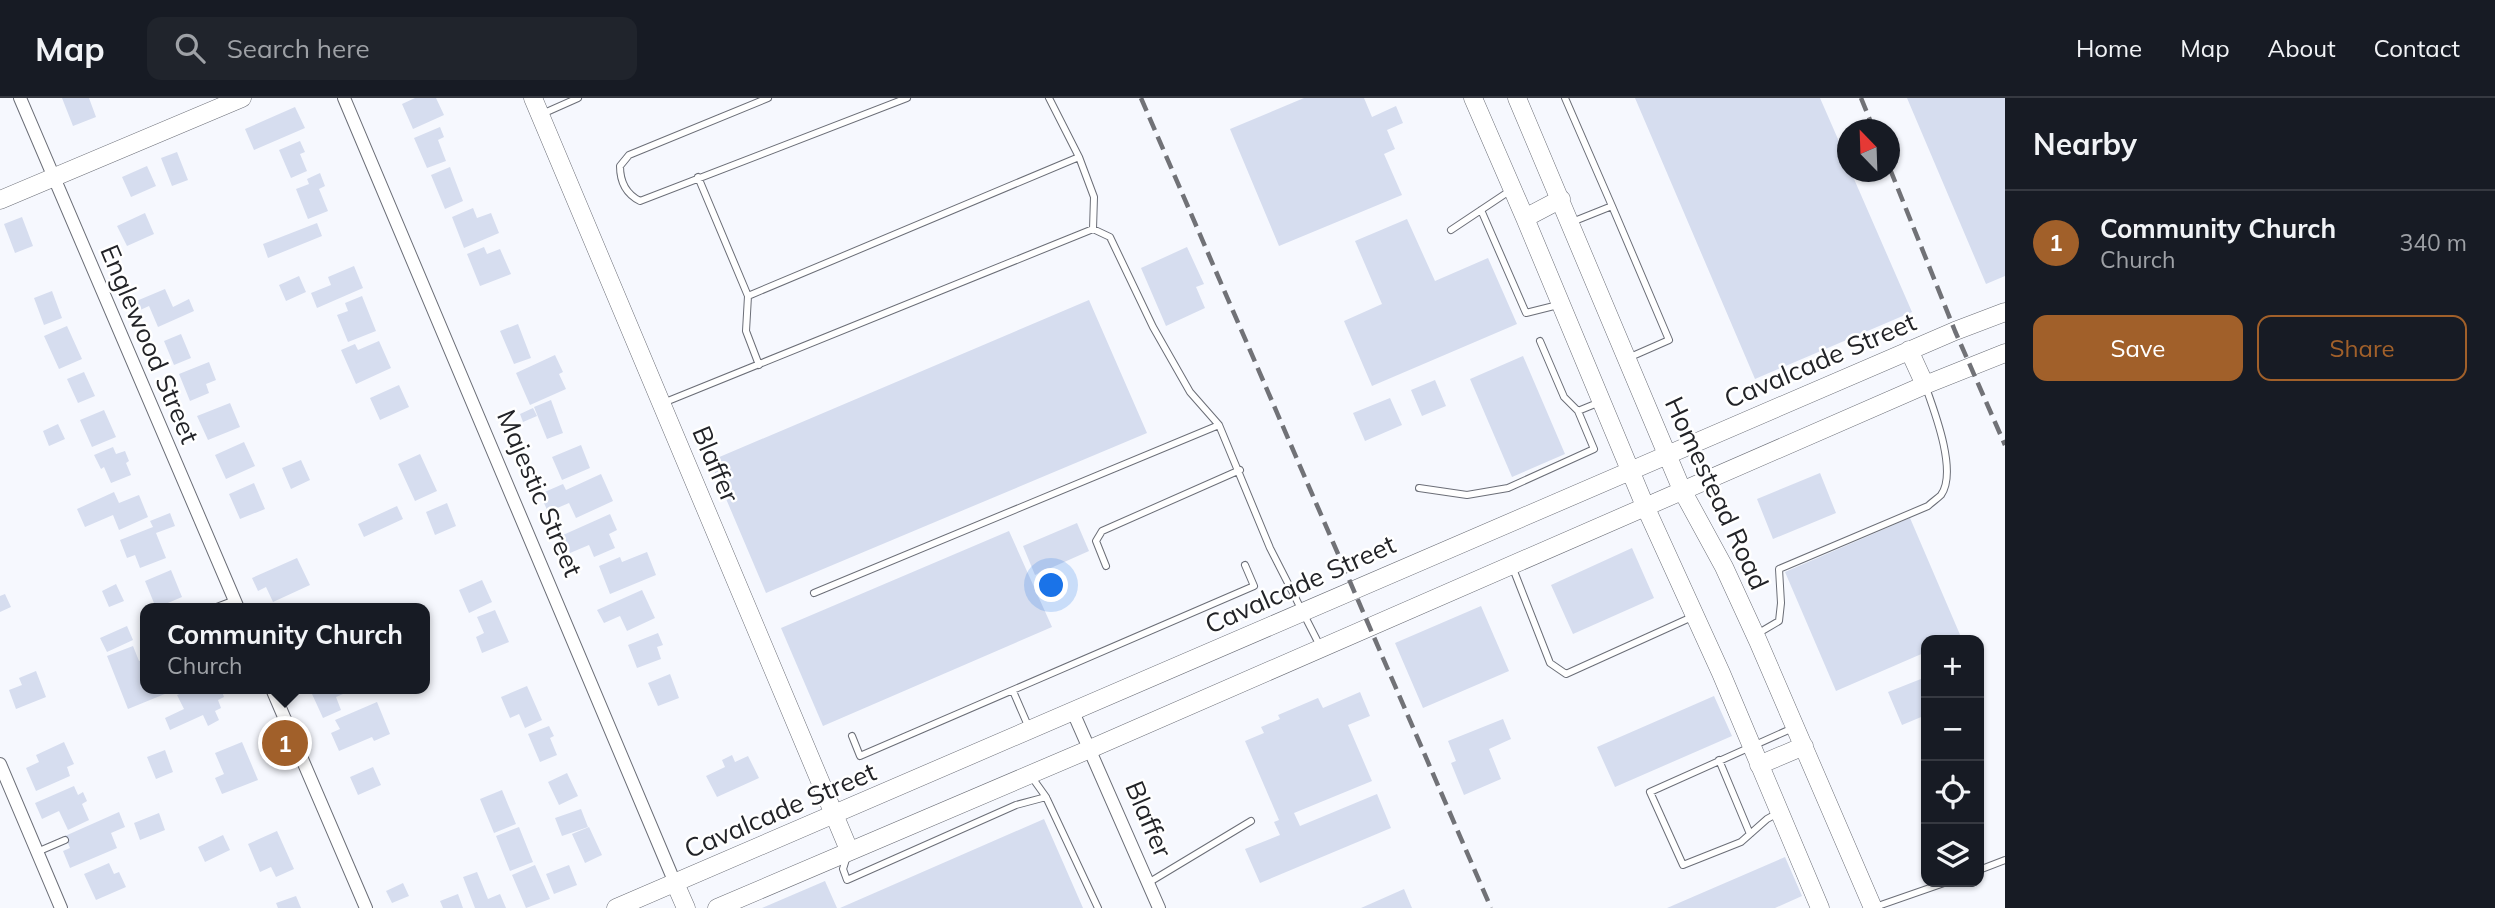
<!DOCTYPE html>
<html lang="en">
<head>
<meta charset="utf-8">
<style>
	:root { --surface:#171b24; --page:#20242c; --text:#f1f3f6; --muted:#9ea1a6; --line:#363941; --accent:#a1602a }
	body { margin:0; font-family:Mulish,sans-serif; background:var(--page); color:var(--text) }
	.controls { position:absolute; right:21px; bottom:21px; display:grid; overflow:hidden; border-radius:14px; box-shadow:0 2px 5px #0004 }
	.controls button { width:63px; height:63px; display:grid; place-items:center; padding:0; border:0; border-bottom:2px solid var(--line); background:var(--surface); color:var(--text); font:35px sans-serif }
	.compass { position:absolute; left:1837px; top:21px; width:63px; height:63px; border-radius:50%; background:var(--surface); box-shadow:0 2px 5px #0004; rotate:337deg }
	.you { position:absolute; left:1052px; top:488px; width:24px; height:24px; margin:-18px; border:5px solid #fff; border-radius:50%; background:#1a73e8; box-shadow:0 0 0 10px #1a73e833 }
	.badge { display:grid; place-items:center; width:46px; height:46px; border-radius:50%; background:var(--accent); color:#fff; font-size:23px; font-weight:700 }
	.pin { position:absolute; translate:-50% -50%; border:4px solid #fff; box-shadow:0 2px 7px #0006 }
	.popup { position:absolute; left:140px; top:505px; width:290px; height:91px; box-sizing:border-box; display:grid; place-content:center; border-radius:14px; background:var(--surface); filter:drop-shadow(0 2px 5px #0005); font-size:23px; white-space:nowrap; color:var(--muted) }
	.popup b { font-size:26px; color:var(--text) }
	.popup::after { content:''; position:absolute; left:50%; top:100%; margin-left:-14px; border:14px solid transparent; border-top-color:var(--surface) }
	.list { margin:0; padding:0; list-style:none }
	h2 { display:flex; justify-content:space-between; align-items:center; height:91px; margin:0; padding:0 28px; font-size:30px }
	h2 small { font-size:23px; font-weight:400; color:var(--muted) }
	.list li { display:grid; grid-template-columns:46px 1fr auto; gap:21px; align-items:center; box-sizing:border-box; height:105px; padding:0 28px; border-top:2px solid var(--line) }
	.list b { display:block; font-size:26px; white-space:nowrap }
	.list p { margin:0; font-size:23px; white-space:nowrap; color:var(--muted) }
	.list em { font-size:23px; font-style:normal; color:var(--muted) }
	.actions { display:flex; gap:14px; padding:21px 28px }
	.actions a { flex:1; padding:16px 0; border:2px solid var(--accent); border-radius:14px; text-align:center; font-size:24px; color:var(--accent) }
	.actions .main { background:var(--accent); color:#fff }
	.icon { flex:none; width:38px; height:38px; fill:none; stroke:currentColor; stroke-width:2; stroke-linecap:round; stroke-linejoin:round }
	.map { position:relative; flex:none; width:2005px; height:810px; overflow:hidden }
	header { display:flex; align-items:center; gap:42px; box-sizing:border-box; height:98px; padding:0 35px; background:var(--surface); border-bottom:2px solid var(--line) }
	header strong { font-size:33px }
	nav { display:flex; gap:38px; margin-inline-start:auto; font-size:24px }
	.search { width:490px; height:63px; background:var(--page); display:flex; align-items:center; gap:18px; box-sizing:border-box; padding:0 24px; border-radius:14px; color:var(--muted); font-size:26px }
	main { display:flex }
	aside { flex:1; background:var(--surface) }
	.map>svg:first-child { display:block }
</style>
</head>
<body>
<header>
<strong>Map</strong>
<div class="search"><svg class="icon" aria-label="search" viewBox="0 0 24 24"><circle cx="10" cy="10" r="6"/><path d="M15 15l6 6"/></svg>Search here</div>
<nav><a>Home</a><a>Map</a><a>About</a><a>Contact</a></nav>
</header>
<main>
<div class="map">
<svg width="2005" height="810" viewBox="0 0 2005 810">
	<rect width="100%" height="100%" fill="#f6f8fe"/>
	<path fill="#d6ddef" d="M62,0H89L96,19L73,28Z
		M415,0H436L444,17L413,31L402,6Z
		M1304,0H1364L1372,19L1396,8L1403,25L1387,32L1395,51L1384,56L1402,97L1279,148L1230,31Z
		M1635,0H1820L1848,64V74H1851L1912,214L1755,281Z
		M1907,0H2005V178L1986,186Z
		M295,9L305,30L254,52L245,31Z
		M440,29L444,39L438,42L446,63L427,70L414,40Z
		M300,43L305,54L300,56L307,73L291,80L279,52Z
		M177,54L188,82L172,88L161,60Z
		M147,68L156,88L131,99L122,79Z
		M450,69L463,103L445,111L431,77Z
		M320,75L325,88L319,91L328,113L308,121L296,91L309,86L307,81Z
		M473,110L477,120L491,115L499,135L464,150L452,119Z
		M145,115L154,136L127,148L117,128Z
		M22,119L33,148L15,155L4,126Z
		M1407,121L1435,183L1488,160L1517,226L1372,288L1344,223L1382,206L1355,143Z
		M317,125L322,138L268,160L263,146Z
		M484,149L487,156L500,151L511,176L480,188L467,156Z
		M1187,149L1204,186L1196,189L1205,210L1166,228L1141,170Z
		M354,168L363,190L317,210L311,195L331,187L328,179Z
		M299,178L306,194L286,203L279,187Z
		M165,191L173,209L189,201L194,213L158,229L149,208L138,213L134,204Z
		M52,193L62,220L44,227L34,200Z
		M362,198L376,233L348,244L337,217L348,213L345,205Z
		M1089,202L1147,335L766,495L710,363Z
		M518,226L531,260L514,266L500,233Z
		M67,228L82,261L59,271L44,238Z
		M181,236L191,260L174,267L164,243Z
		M379,243L391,270L356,286L341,252L355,246L358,252Z
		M555,257L563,274L559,276L566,291L530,307L516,275Z
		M1523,258L1565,356L1512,379L1470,281Z
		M209,264L216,282L206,286L209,295L190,303L179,276Z
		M84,274L95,298L78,305L67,281Z
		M1435,282L1446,308L1422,318L1411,292Z
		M399,287L409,309L380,322L370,300Z
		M1390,300L1402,327L1365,343L1353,315Z
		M551,302L563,335L547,341L534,309Z
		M230,305L240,329L208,342L197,318Z
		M533,310L537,318L523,324L520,316Z
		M104,312L116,339L92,349L80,322Z
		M58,326L65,341L49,348L43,333Z
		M244,344L255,368L226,381L215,357Z
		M581,347L590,370L562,382L552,359Z
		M113,349L116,356L125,353L129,363L126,365L131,377L111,385L104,369L101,371L94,357Z
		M420,356L437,393L415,403L398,366Z
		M301,362L310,382L291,391L282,370Z
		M1820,375L1836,415L1773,441L1757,401Z
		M601,376L613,403L576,420L569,405L548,414L540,396L563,386L566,392Z
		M254,385L265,411L240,421L229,396Z
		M114,394L119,405L139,397L148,419L119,432L113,417L85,429L77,411Z
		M447,405L456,428L435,437L426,414Z
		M397,408L403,421L364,439L358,426Z
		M170,415L175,428L156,435L166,460L140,470L135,457L127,460L120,442L153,429L150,423Z
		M610,416L617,432L609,436L615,450L594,459L589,447L570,455L563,437Z
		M1910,420L1961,539L1953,542H1926V554L1836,593L1785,474Z
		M1077,425L1089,453L1035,477L1023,448Z
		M1009,433L1052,529L823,628L781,530Z
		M1632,450L1654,500L1573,536L1551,487Z
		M647,454L656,477L610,496L599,468L620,459L622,464Z
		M297,460L310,487L273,504L266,489L258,493L252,480Z
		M171,472L182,499L156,510L145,483Z
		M482,482L492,504L469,515L459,492Z
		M116,486L124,503L109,509L102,493Z
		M642,492L655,520L627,533L620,518L604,525L597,512Z
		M5,496L11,509L0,514V498Z
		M1481,508L1509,573L1423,610L1395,545Z
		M495,512L509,544L482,555L476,539L484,535L477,519Z
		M127,528L133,542L107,554L100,540Z
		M658,535L663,547L657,549L661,561L637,570L628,547Z
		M133,548L139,563L145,561V591H177L128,611L107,558Z
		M36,573L46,599L16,611L9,592L22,587L19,580Z
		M670,576L679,600L658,608L648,585Z
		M1926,579V617L1902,627L1888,594Z
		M527,588L542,622L525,630L519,616L510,620L501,599Z
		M191,591H221L224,599L218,602L221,610L215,613L219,622L208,628L203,617L170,632L165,620L184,611L177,597Z
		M323,591H340L343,596L336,599L341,612L323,620L312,596Z
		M1360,594L1370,618L1348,627L1372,683L1294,715L1300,728L1377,696L1391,730L1260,785L1245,751L1280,737L1274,724L1279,722L1245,643L1264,635L1261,629L1280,621L1278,617L1318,600L1323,610Z
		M1714,598L1732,638L1615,689L1597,649Z
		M377,604L390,636L374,643L372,639L339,653L331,635L340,631L335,622Z
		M1503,621L1511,641L1489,651L1501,681L1464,697L1451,665L1456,663L1448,643Z
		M549,628L554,638L550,640L557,657L540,664L528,636Z
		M64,644L74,666L67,669L70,678L36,693L26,670L39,664L36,657Z
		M242,644L258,682L222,696L215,680L224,676L215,655Z
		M165,652L173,674L156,681L147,659Z
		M732,657L735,664L748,658L759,680L717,699L706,678L725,669L722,662Z
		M373,669L381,687L358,697L350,679Z
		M567,675L578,698L559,707L548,684Z
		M74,688L78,697L83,694L87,703L82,706L89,722L68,732L59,713L42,721L35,705Z
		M502,692L516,726L494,735L480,701Z
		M581,711L588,729L562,738L555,720Z
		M119,714L125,729L111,735L117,750L70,770L63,753L70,750L65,738Z
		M159,715L165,732L140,742L134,725Z
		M1044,721L1083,810H840Z
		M519,729L533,764L510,773L496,738Z
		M589,729L602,757L585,765L572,736Z
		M277,733L294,771L276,779L271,769L260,774L248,746Z
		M223,737L230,752L205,764L198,749Z
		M1785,759L1802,798L1775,810H1667Z
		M109,765L114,776L119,774L126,789L96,802L84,776Z
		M535,767L550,801L526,810L512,777Z
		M569,767L577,787L554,796L546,776Z
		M477,774L488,801L500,796L506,810H475L463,779Z
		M825,783L837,810H762Z
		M403,785L409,798L392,805L386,793Z
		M1404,791L1412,810H1361Z
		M458,796L463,810H443L440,803Z
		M296,798L301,810H278L276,805Z"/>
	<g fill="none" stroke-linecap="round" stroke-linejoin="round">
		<defs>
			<path id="lane" d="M768,0L629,57L620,68C620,83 626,96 640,103L907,0
				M1049,0L1079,59L1094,99L1093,131
				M1565,0L1612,108
				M542,16L578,0
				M698,79L748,198L1079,59
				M1481,112L1526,215L1558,207
				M1572,124L1612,108L1669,242L1628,260
				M1451,132L1511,92
				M748,198L746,233L759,267
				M663,305L1093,131L1110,139L1153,229L1190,294L1219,327L1270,450L1320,548
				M1578,313L1600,304
				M1419,390L1467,397L1508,390L1594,351L1578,313L1564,299L1540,243
				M1106,468L1096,443L1102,433L1240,372
				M1512,468L1550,565L1566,576L1692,519
				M814,495L1219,327
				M214,510L235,502
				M1757,536L1779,523L1781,505L1779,471L1928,408C1932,404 1937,401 1941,397C1958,374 1934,312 1925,287
				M1013,593L1029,630
				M852,638L860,658L1254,488L1245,467
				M1719,662L1750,736
				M1031,678L1046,699
				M1778,715L1767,721L1741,744L1683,767L1650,694L1793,630
				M37,754L65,742
				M847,758L843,771L847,782L1016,707L1046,699L1098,810
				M1979,772L2005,762
				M1148,785L1251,723
				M1875,809L1947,784"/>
			<path id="street" d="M20,0L238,510
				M344,0L675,785
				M272,591L366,810
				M1073,614L1159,810
				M0,666L61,810"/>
			<path id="secondary" d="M533,0L849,752
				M1473,0L1525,120L1645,408L1721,575L1820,810
				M1517,0L1682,392L1724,469L1758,543L1873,810
				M0,102L242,0
				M1525,120L1561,101
				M1909,252L1925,287
				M1759,667L1804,648
				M675,785L686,810
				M616,810L1955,233L2005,214
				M717,810L1090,651L1925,287L2005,255"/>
		</defs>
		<use href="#lane" stroke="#6b6e77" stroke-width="8"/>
		<use href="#street" stroke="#6b6e77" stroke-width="14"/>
		<use href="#secondary" stroke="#6b6e77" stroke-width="19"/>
		<use href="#lane" stroke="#fff" stroke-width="6"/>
		<use href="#street" stroke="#fff" stroke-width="12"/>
		<use href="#secondary" stroke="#fff" stroke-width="18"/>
		<path stroke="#717277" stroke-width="4.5" stroke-dasharray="14 7" stroke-linecap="butt" d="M1141,0L1491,810
			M1861,0L1874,32
			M1890,71L1955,233L2005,347"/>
	</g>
	<g text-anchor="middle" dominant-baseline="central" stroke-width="5" stroke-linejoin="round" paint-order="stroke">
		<g font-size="26" fill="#222327" stroke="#fff">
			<text transform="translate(150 246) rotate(67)">Englewood Street</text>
			<text transform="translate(1820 262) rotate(-23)">Cavalcade Street</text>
			<text transform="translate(716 366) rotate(67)">Blaffer</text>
			<text transform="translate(540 395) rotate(67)">Majestic Street</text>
			<text transform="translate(1717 395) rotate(65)">Homestead Road</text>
			<text transform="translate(1300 486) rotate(-24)">Cavalcade Street</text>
			<text transform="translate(780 712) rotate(-23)">Cavalcade Street</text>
			<text transform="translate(1149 721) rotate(67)">Blaffer</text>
		</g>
	</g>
</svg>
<div class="controls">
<button>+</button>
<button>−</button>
<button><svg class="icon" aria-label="locate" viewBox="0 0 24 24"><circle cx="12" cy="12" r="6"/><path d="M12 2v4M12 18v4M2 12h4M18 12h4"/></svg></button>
<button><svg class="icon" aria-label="layers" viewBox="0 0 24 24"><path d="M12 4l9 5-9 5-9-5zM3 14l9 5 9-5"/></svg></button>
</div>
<svg class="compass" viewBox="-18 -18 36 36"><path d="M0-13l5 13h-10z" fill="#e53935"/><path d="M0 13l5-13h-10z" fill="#9ea1a6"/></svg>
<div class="you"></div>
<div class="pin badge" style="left:285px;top:645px">1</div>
<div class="popup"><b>Community Church</b>Church</div>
</div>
<aside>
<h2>Nearby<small></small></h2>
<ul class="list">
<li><span class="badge">1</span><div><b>Community Church</b><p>Church</p></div><em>340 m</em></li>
</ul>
<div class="actions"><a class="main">Save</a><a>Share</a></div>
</aside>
</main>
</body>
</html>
